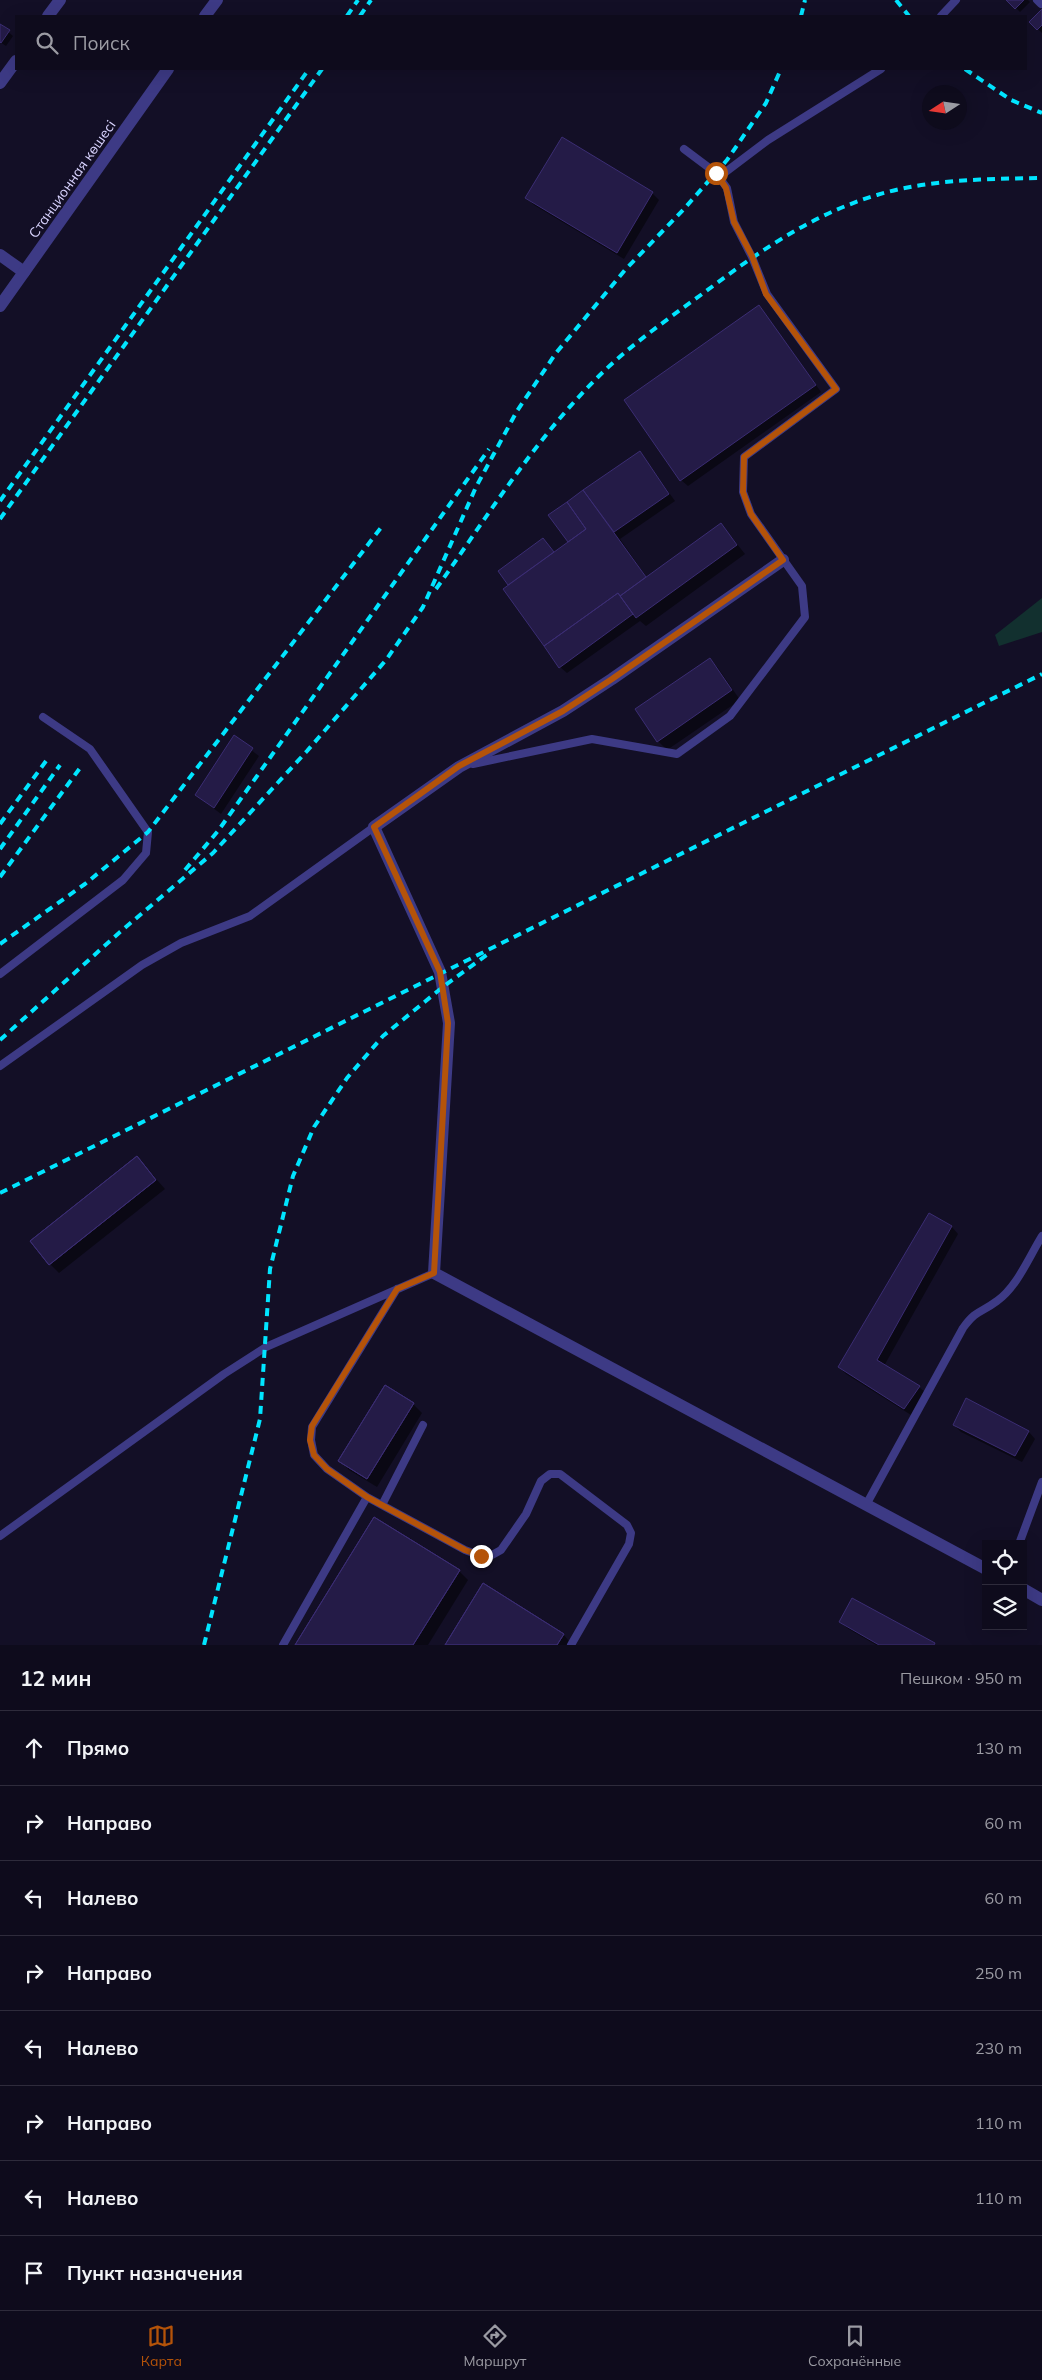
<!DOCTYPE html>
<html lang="ru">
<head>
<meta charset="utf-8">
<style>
	:root { --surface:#0e0b1c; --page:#1c1929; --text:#f1f3f6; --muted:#9b9ba3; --line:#2e2b3b; --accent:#b45309 }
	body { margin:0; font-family:Mulish,sans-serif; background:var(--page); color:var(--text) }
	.controls { position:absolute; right:15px; bottom:15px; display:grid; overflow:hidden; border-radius:0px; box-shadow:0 5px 20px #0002 }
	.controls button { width:45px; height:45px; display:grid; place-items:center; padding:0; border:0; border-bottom:1px solid var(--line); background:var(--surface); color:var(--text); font:25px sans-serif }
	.compass { position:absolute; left:922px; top:85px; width:45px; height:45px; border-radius:50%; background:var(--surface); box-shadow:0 5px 20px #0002; rotate:258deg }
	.stop { position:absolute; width:15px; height:15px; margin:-11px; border:4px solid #b45309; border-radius:50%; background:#fff }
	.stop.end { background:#b45309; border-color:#fff; box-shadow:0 1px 5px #0008 }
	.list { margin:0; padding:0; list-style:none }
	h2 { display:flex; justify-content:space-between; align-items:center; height:65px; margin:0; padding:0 20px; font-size:21px }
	h2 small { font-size:16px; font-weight:400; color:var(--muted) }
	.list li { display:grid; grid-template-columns:32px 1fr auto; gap:15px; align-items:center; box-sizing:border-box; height:75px; padding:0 20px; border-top:1px solid var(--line) }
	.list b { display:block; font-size:19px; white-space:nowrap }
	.list em { font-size:16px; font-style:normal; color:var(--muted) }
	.icon { flex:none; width:28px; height:28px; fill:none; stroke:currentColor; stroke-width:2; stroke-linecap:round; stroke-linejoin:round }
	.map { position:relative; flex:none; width:1042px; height:1645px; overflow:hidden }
	.search { position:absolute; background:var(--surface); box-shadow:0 5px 20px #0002; left:15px; right:15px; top:15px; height:55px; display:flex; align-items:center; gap:12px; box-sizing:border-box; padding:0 18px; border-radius:0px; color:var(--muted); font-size:19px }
	.sheet { height:665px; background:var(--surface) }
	nav { display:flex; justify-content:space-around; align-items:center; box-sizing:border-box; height:70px; border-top:1px solid var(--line); background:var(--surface); font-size:14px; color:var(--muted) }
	nav a { display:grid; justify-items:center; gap:2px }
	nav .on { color:var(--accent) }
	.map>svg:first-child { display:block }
</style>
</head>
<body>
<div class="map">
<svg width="1042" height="1645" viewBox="0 0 1042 1645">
	<rect width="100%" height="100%" fill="#130f26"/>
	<path fill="#12302f" d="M1042,598V632L999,646L995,635Z"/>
	<path fill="#0007" d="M1008,0H1028L1030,2L1020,12Z
		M1042,11V33L1031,22Z
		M0,25L13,36L6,46L0,42Z
		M562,139L652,193L659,200L624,259L534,205L527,198Z
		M759,306L821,392L688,486L681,480Z
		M640,452L675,501L620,539L647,578L721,524L745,554L646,626L640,621L567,673L560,667L500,571L543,540L555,553L570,543L550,515Z
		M709,659L718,668L740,700L667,750L658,741Z
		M234,737L259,756L221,814L196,795Z
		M137,1157L165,1189L59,1273L50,1264Z
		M930,1215L952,1227L958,1234L884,1366L919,1387L926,1393L911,1415L846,1374L839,1367Z
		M385,1387L413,1404L422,1413L377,1487L349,1470L340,1461Z
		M966,1399L1029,1432L1035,1439L1022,1462L961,1432L954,1425Z
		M459,1571L468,1580L428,1645H297Z
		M484,1585L564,1635L572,1645H447Z
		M852,1599L935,1645H876L847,1628L841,1622Z"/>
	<path fill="#241b47" stroke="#3b2d73" d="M1006,0H1024L1015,9Z
		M1042,9V25L1037,30L1029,22Z
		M0,24L10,30L1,43L0,42Z
		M562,137L653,192L617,253L525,198Z
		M759,305L816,385L680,481L624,400Z
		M640,451L669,494L614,532L583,490Z
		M583,490L646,577L620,596L618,593L544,646L503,589L586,529L567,502Z
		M567,502L586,529L568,542L548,515Z
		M721,523L737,545L636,618L620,596Z
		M543,538L554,552L508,585L498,571Z
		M618,593L633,614L559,668L544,646Z
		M710,658L732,690L657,742L635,709Z
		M234,735L253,748L214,808L195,795Z
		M137,1156L156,1180L49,1265L30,1241Z
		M137,1156L156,1180L49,1265L30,1241Z
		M929,1213L952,1226L877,1360L920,1386L904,1409L838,1367Z
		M385,1385L414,1403L367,1479L338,1461Z
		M385,1385L414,1403L367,1479L338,1461Z
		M966,1398L1029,1431L1015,1456L953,1425Z
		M374,1517L460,1570L413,1645H295Z
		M374,1517L460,1570L413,1645H295Z
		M483,1583L564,1634L557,1645H445Z
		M483,1583L564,1634L557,1645H445Z
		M852,1598L935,1643L934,1645H879L839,1622Z"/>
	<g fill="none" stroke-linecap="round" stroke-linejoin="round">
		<path stroke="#3d3a85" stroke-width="8" d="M1037,0L1041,4
			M941,16L956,0
			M719,177L768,140L881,69
			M473,764L592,739L677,754L730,716L805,617L802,586L751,514L743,492L744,457L836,389L767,294L752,257L734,222L727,188L716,173L684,149
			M0,974L123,880L146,853L148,832L90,749L43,717
			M0,1066L142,965L181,943L250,916L374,827
			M397,1289L312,1427L311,1440L314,1455L327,1469L367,1497L465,1550L481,1556L492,1555L501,1550L526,1514L541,1481L550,1474H560L627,1525L631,1533L629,1544L571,1645
			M382,1505L423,1425
			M866,1505L963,1328C977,1309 981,1313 997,1301C1017,1287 1029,1257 1042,1236
			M0,1536L224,1374L266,1347L434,1273
			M1019,1544L1042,1482
			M283,1645L367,1497"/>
		<path stroke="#3d3a85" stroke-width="12" d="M48,16L60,0
			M0,83L16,61
			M0,255L24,272
			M783,560L612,679L563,711L459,767L374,827L440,972L449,1023L434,1273L986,1569
			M1023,1589L1042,1600"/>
		<path stroke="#3d3a85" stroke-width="12" d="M205,16L217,0
			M0,306L168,69"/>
		<path stroke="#00e5ff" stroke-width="4" stroke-dasharray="8 6" stroke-linecap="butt" d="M896,0L909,16
			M347,16L358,0
			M360,16L371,0
			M801,16L805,0
			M965,69L1011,100L1042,113
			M0,501L309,69
			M0,519L322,69
			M436,589C487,517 535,439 598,377C632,343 674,315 713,286C764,248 816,213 877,195C930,179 987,179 1042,178
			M0,824L46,761
			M0,849L60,765
			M185,870L218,831L489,449
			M0,877L80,768
			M0,944L85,884L148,832L383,525
			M0,1040L120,932L213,853L307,751L386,660L423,607L476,487L517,411L556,353L625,270L684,209L727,160L766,103L781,69
			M0,1193L1042,674
			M204,1645L260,1419L270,1269L293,1176L314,1127L347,1078L383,1036L444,986L488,954"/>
	</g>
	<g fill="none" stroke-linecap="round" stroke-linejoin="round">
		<path stroke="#b45309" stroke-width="6" d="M481,1556L465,1550L367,1497L327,1469L314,1455L310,1440L312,1426L397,1289L434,1273L448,1023L440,972L374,827L459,766L563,711L612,679L783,560L751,514L743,492L744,457L836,389L766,294L752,256L734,222L726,188L716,173"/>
	</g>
	<g text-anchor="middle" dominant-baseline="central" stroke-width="4" stroke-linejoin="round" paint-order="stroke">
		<g font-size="14" fill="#d9d4ff" stroke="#130f26">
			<text transform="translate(72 179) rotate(-55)">Станционная көшесі</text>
		</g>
	</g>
</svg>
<div class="controls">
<button><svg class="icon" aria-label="locate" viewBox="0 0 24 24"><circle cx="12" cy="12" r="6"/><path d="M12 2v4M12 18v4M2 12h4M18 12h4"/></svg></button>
<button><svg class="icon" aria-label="layers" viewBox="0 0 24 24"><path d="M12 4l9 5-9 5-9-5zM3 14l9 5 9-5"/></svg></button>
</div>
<svg class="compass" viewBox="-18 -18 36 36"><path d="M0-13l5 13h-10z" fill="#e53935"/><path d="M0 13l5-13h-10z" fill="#9b9ba3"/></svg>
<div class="stop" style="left:716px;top:173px"></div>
<div class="stop end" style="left:481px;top:1556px"></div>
<div class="search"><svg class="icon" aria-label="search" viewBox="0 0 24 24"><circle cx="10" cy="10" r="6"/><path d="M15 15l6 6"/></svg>Поиск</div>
</div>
<section class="sheet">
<h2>12 мин<small>Пешком · 950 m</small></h2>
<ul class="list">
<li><svg class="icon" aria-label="ahead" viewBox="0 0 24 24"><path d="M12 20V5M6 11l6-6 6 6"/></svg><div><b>Прямо</b></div><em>130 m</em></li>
<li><svg class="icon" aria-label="right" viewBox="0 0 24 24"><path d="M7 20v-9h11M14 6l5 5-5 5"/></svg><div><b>Направо</b></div><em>60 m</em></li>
<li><svg class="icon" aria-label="left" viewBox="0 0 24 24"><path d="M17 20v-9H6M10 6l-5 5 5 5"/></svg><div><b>Налево</b></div><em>60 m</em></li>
<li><svg class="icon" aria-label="right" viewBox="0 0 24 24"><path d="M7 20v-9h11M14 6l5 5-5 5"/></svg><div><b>Направо</b></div><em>250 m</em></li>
<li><svg class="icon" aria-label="left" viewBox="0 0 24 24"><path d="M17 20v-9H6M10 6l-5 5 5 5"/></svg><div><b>Налево</b></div><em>230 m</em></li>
<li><svg class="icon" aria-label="right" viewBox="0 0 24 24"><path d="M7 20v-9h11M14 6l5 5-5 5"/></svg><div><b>Направо</b></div><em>110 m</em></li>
<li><svg class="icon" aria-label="left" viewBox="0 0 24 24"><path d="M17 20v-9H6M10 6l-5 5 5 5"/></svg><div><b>Налево</b></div><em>110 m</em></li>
<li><svg class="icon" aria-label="arrive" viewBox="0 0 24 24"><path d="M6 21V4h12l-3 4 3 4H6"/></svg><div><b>Пункт назначения</b></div></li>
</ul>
</section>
<nav>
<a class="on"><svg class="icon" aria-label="map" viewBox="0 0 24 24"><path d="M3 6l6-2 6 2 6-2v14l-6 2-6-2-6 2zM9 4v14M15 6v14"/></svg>Карта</a>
<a><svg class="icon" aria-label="directions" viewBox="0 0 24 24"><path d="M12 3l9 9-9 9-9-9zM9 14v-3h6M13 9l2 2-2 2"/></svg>Маршрут</a>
<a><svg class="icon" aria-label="saved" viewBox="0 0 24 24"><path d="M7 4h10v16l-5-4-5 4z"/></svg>Сохранённые</a>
</nav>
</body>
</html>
